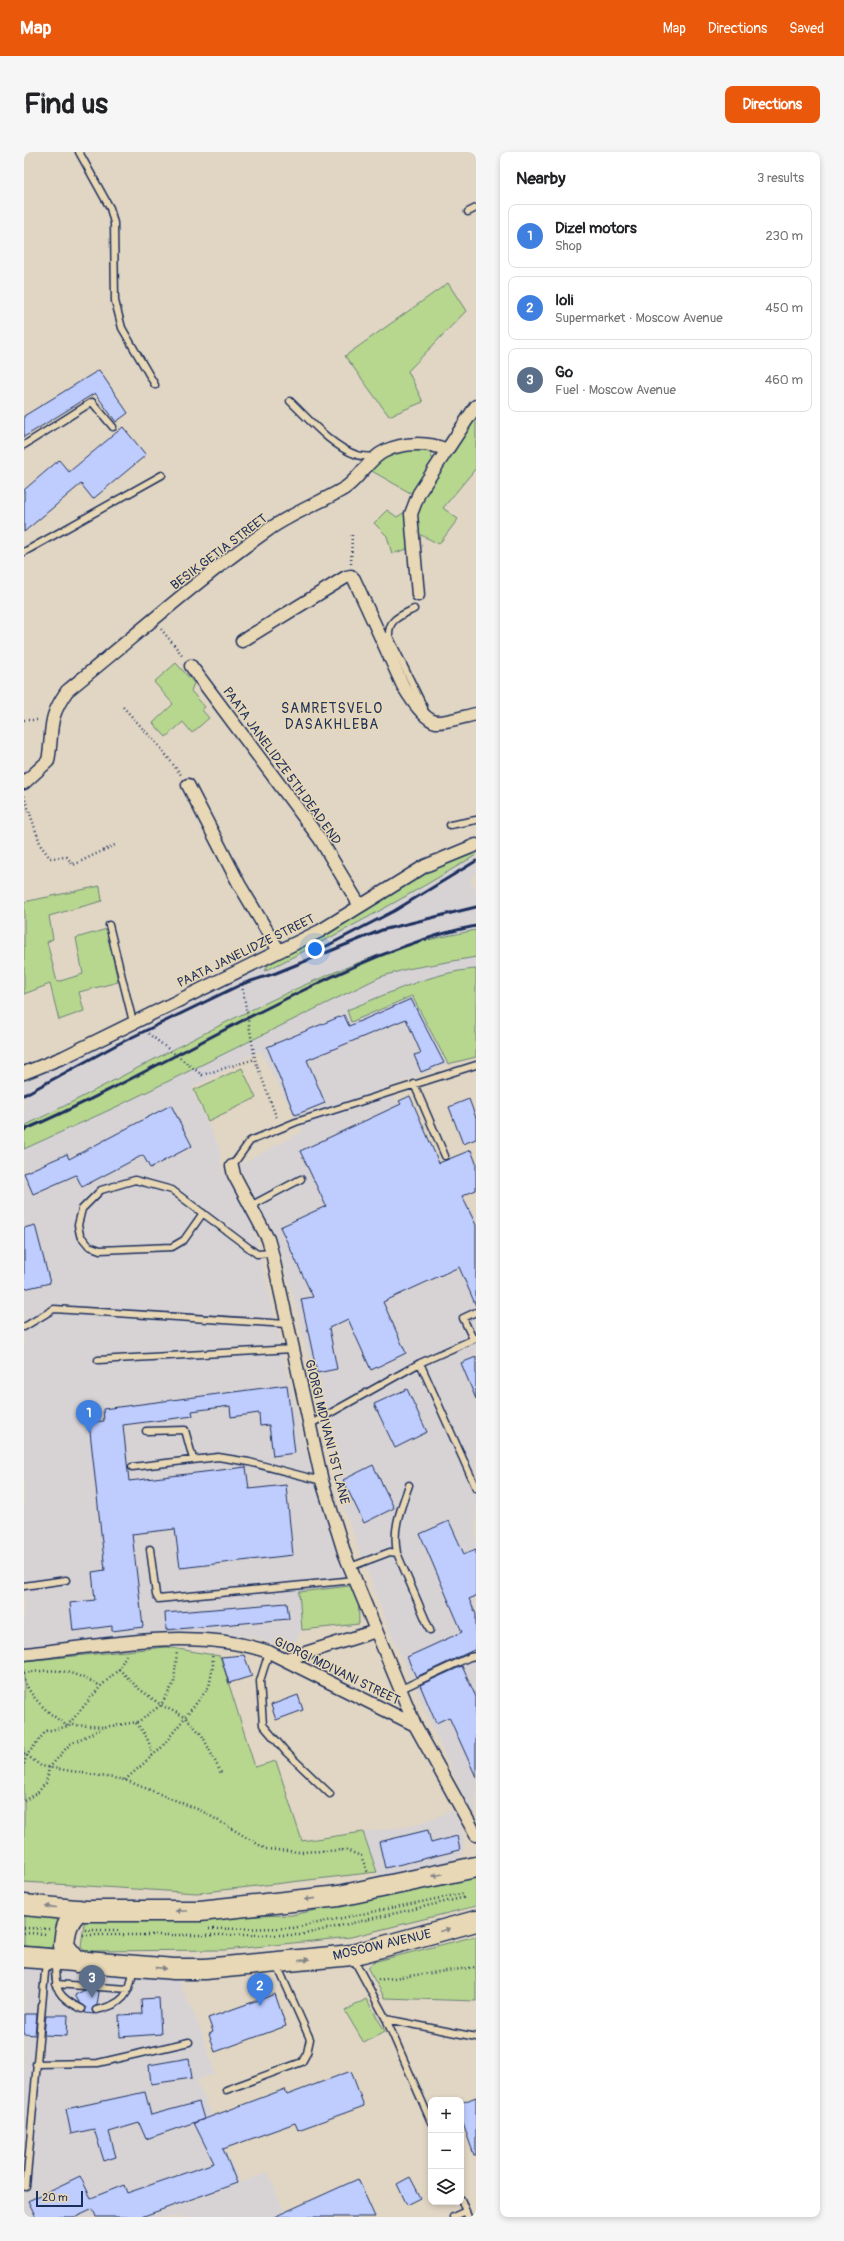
<!DOCTYPE html>
<html lang="en">
<head>
<meta charset="utf-8">
<style>
	:root { --surface:#fff; --page:#f6f6f6; --text:#202124; --muted:#757577; --line:#e0e0e0; --accent:#ea580c }
	body { margin:0; font-family:Pangolin,sans-serif; background:var(--page); color:var(--text) }
	.controls { position:absolute; right:12px; bottom:12px; display:grid; overflow:hidden; border-radius:8px; box-shadow:0 2px 6px #0003 }
	.controls button { width:36px; height:36px; display:grid; place-items:center; padding:0; border:0; border-bottom:1px solid var(--line); background:var(--surface); color:var(--text); font:20px sans-serif }
	.scale { position:absolute; left:12px; bottom:10px; width:47px; box-sizing:border-box; padding-left:4px; border:2px solid #1b2f5e; border-top:0; font-size:11px; line-height:14px; white-space:nowrap; color:#1b2f5e; -webkit-text-stroke:3px #e9d8b5; paint-order:stroke }
	.you { position:absolute; left:291px; top:797px; width:14px; height:14px; margin:-10px; border:3px solid #fff; border-radius:50%; background:#1a73e8; box-shadow:0 0 0 6px #1a73e833 }
	.badge { display:grid; place-items:center; width:26px; height:26px; border-radius:50%; background:var(--accent); color:#fff; font-size:13px; font-weight:700 }
	.pin { position:absolute; translate:-50% -33px; filter:drop-shadow(0 1px 2px #0008) }
	.pin::after { content:''; position:absolute; top:21px; width:14px; height:12px; background:inherit; clip-path:polygon(0 0,100% 0,50% 100%) }
	.list { margin:0; padding:0; list-style:none }
	h2 { display:flex; justify-content:space-between; align-items:center; height:52px; margin:0; padding:0 16px; font-size:17px }
	h2 small { font-size:13px; font-weight:400; color:var(--muted) }
	.list li { display:grid; grid-template-columns:26px 1fr auto; gap:12px; align-items:center; box-sizing:border-box; height:64px; margin:0 8px 8px; padding:0 8px; border:1px solid var(--line); border-radius:8px }
	.list b { display:block; font-size:15px; white-space:nowrap }
	.list p { margin:0; font-size:13px; white-space:nowrap; color:var(--muted) }
	.list em { font-size:13px; font-style:normal; color:var(--muted) }
	.icon { flex:none; width:22px; height:22px; fill:none; stroke:currentColor; stroke-width:2; stroke-linecap:round; stroke-linejoin:round }
	.map { position:relative; flex:none; width:452px; height:2065px; overflow:hidden; border-radius:8px }
	header { display:flex; align-items:center; gap:24px; box-sizing:border-box; height:56px; padding:0 20px; background:var(--accent); color:#fff }
	header strong { font-size:19px }
	nav { display:flex; gap:22px; margin-inline-start:auto; font-size:14px }
	.intro { display:flex; align-items:center; justify-content:space-between; box-sizing:border-box; height:96px; padding:0 24px }
	h1 { margin:0; font-size:28px }
	.button { padding:10px 18px; border-radius:8px; background:var(--accent); color:#fff; font-size:14px; font-weight:700 }
	main { display:flex; gap:24px; padding:0 24px }
	aside { flex:1; background:var(--surface); border-radius:8px; box-shadow:0 2px 6px #0003 }
	.map>svg:first-child { display:block }
</style>
</head>
<body>
<header>
<strong>Map</strong>
<nav><a>Map</a><a>Directions</a><a>Saved</a></nav>
</header>
<div class="intro"><h1>Find us</h1><a class="button">Directions</a></div>
<main>
<div class="map">
<svg width="452" height="2065" viewBox="0 0 452 2065">
	<rect width="100%" height="100%" fill="#e1d6c4"/>
	<filter id="ink" filterUnits="userSpaceOnUse"><feTurbulence type="fractalNoise" baseFrequency=".025" numOctaves="2"/><feDisplacementMap in="SourceGraphic" scale="8" xChannelSelector="R" yChannelSelector="G"/><feConvolveMatrix kernelMatrix="1 2 1 2 8 2 1 2 1" color-interpolation-filters="sRGB"/></filter>
	<g filter="url(#ink)">
		<path fill="#d7d3d5" d="M452,703V722L446,727L452,740V778L382,794L198,871L76,937L0,974V930L83,893L244,813L242,818L415,726Z
			M452,805V817L441,818L398,829L323,858L327,869L388,844L424,912L366,935L422,1053L441,1045L449,1063L452,1062V1662L448,1659L438,1641L368,1485L318,1352L271,1150L256,1101L215,1013L279,979L236,899L167,936L196,997L198,1016L229,1074L281,1293L313,1402L329,1434L275,1440L278,1478L266,1498L228,1485L121,1481L0,1496V997L92,955L356,825L383,817Z
			M430,1658L440,1682L441,1692L438,1703L433,1708L355,1725L339,1680L388,1674Z
			M0,1812L152,1822L177,1878L191,1922L173,1928L216,2031L244,2020L262,2065H0Z"/>
		<path fill="#b7d68e" stroke="#698276" d="M424,131L442,159L384,219L399,250L365,264L321,204Z
			M452,262V316L419,356L434,367L415,392L391,380V360L396,345Z
			M391,295L406,300L410,311L390,343L346,318L358,304Z
			M363,358L373,365L384,358L386,396L368,402L363,384L350,371Z
			M152,511L170,531L167,539L181,555L178,558L185,566L168,581L159,570L142,585L129,571L149,552L130,530Z
			M452,697V703C383,745 313,783 241,819L244,813L326,767L412,714Z
			M76,734L78,749L25,764L29,787L23,790L33,830L59,822L52,786L83,777L94,830L55,840L60,859L35,868L26,832L0,842V750Z
			M452,778V805L383,817L356,825L92,955L0,997V974C126,913 247,838 381,794C404,787 429,783 452,778Z
			M452,817V905L424,912L388,844L327,870L323,858C364,842 408,820 452,817Z
			M218,916L232,946L184,969L170,938Z
			M334,1433L335,1472L278,1478L275,1440Z
			M142,1495L196,1504L231,1615L252,1609L278,1689L339,1680L353,1720L173,1741L0,1730V1509Z
			M452,1725V1754L327,1785L201,1798L61,1799L57,1795L60,1771L63,1766L123,1767L268,1763Z
			M0,1761L32,1763L37,1771L34,1793L29,1796L0,1794Z
			M452,1784V1849L361,1846L344,1817L349,1810Z
			M342,1847L361,1879L340,1891L321,1859Z"/>
		<path fill="#bfcdfe" stroke="#1b2f5e" d="M75,218L104,261L92,270L71,241L0,285V264Z
			M99,275L122,303L69,347L57,332L0,380V338L35,308L45,320Z
			M387,847L420,911L397,920L390,903L397,901L382,867L283,908L301,951L271,963L243,895L320,863L325,874Z
			M386,944L415,1011L447,998L452,1011V1038L438,1044L452,1073V1154L435,1115L359,1150L382,1201L347,1218L324,1167L305,1176L313,1217L293,1221L277,1147L289,1145L256,1075L302,1054L276,999L377,952L375,949Z
			M445,947L452,966V987L439,992L425,955Z
			M147,953L168,994L126,1016L119,1003L58,1035L52,1023L9,1042L0,1021L43,1002L45,1007Z
			M11,1073L26,1131L0,1137V1076Z
			M452,1205V1247L437,1211Z
			M263,1233L271,1301L249,1304L245,1273L236,1274L235,1261L207,1265L206,1254L168,1259L169,1264L99,1273L105,1329L222,1315L225,1337L262,1333L269,1403L156,1416L151,1377L108,1382L119,1475L88,1479V1474L49,1479L46,1451L71,1448L68,1420L81,1418L65,1270L80,1269L79,1257Z
			M383,1237L403,1280L371,1296L350,1252Z
			M349,1313L370,1356L340,1371L319,1328Z
			M425,1369L440,1402L452,1397V1444L445,1447L452,1462V1497L392,1525L383,1505L438,1480L396,1382Z
			M263,1451L265,1467L142,1478L141,1461Z
			M220,1503L228,1524L205,1531L197,1505Z
			M438,1514L452,1545V1625L425,1565L412,1571L396,1533Z
			M274,1543L279,1558L252,1568L247,1553Z
			M404,1678L407,1691L433,1684L436,1698L361,1716L355,1690Z
			M61,1828L75,1829L70,1834L71,1838L75,1840L73,1853L68,1857L70,1862L61,1861L62,1855L55,1850L51,1843L63,1837L64,1832Z
			M251,1842L262,1874L191,1900L185,1882L189,1880L184,1866Z
			M135,1846L137,1882L96,1885L95,1863L118,1862L117,1847Z
			M0,1862H13L11,1883L0,1882Z
			M22,1863H44L43,1884L20,1883Z
			M165,1906L168,1926L127,1932L125,1913Z
			M327,1919L340,1954L274,1978L271,1971L199,1997L213,2031L117,2065H72L69,2057L52,2065H12L4,2049L56,2024L67,2046L100,2033L103,2041L190,2011L170,1971L261,1937L263,1943Z
			M121,1940L127,1963L175,1950L180,1967L122,1987L115,1971L85,1980L92,2005L80,2009L70,1977L47,1982L42,1957Z
			M452,1945V2003H450L437,1966V1951Z
			M386,2025L397,2046L383,2053L373,2032Z
			M334,2027L351,2065H250Z"/>
		<g fill="none" stroke-linecap="round" stroke-linejoin="round">
			<defs>
				<path id="lane" d="M55,0L86,56L90,71L91,149L98,176L131,233
					M444,60L452,56
					M266,249C286,268 307,294 333,303C338,305 346,304 352,305
					M0,293L68,250L89,275
					M0,400L138,323
					M390,457C376,464 364,467 365,484L400,556L399,559
					M426,673L452,668
					M85,773L109,870
					M390,932L421,1004
					M208,1014L226,989L272,970L452,913
					M226,1054L277,1027
					M179,1061L160,1088L148,1095L76,1098L65,1094L56,1083L54,1073L58,1057L77,1038L111,1028L148,1038L233,1102L248,1101
					M0,1175L30,1157L262,1172
					M452,1186L396,1211L452,1336
					M449,1187L439,1166L452,1160
					M74,1208L268,1197
					M285,1273L396,1211
					M122,1279L161,1278L169,1307
					M108,1315L194,1305L225,1310L298,1329
					M126,1397L132,1443L134,1447L331,1428
					M373,1401C368,1376 377,1356 385,1333
					M326,1415L366,1400L373,1401L406,1478
					M0,1434L42,1428
					M245,1500L236,1529L239,1573L262,1600L306,1642
					M377,1537L446,1505L452,1504
					M329,1806L362,1867L407,1970
					M31,1811C31,1838 33,1845 58,1857
					M32,1832L60,1834
					M74,1835L105,1837
					M72,1858C98,1853 107,1843 109,1816
					M362,1867L452,1885
					M12,1912L74,1911L165,1890
					M202,1938L278,1910L283,1901L286,1887L253,1813
					M2,2035L22,1809
					M437,2047L444,2065
					M429,2065L442,2059"/>
				<path id="street" d="M394,443L387,362L395,341L423,298
					M218,489L322,425L327,424L330,427L379,534C385,544 400,568 412,570C422,571 442,564 452,562
					M167,514L296,687L336,754
					M0,631L24,609C30,577 22,569 43,539C110,485 174,427 244,378C268,361 296,351 321,336C336,326 345,306 361,299C380,290 404,290 423,298L452,254
					M164,633L215,732L255,799
					M0,921L40,905L296,779L401,714L452,693
					M208,1014L210,1023L244,1087L248,1101L298,1329L321,1403L391,1573
					M0,1502C79,1494 168,1474 245,1500L391,1573L452,1683
					M262,1507L352,1479"/>
				<path id="primary" d="M0,1753L62,1759H176L315,1744L452,1715
					M0,1805L150,1817H181L328,1803L452,1769
					M53,1810L40,1794C41,1778 43,1769 55,1758"/>
			</defs>
			<use href="#lane" stroke="#1b2f5e" stroke-width="9"/>
			<use href="#street" stroke="#1b2f5e" stroke-width="15"/>
			<use href="#primary" stroke="#1b2f5e" stroke-width="23"/>
			<path stroke="#1b2f5e" stroke-width="2.5" stroke-dasharray="1 3" stroke-linecap="butt" d="M327,412L328,381
				M137,477L159,504
				M99,555L136,595L157,623
				M0,568H15
				M0,644L17,694L26,706L43,705L49,713L91,693
				M218,833L231,907L253,967
				M121,879L178,923L231,907
				M95,1517L114,1536L137,1553L161,1565L178,1583L197,1621
				M0,1521C37,1516 44,1518 77,1534
				M0,1528C9,1549 25,1561 43,1574L77,1534L95,1517L102,1503
				M112,1571C122,1582 126,1590 128,1604
				M0,1601L17,1614L101,1628L178,1659L242,1697L275,1700L322,1698L337,1704L344,1721
				M0,1612L3,1603L22,1579L50,1573L80,1575L114,1570L137,1553L150,1531L153,1499
				M101,1628L137,1596L185,1535L189,1514L188,1501
				M0,1649L14,1640L22,1631L25,1616L46,1592L79,1576
				M0,1776L26,1777
				M185,1777L269,1776L441,1741
				M61,1778H96
				M0,1781L24,1782
				M59,1783H276L442,1745
				M354,1828L452,1815"/>
			<use href="#lane" stroke="#e9d8b5" stroke-width="6"/>
			<use href="#street" stroke="#e9d8b5" stroke-width="12"/>
			<use href="#primary" stroke="#e9d8b5" stroke-width="20"/>
			<path stroke="#1b2f5e" stroke-width="3" d="M295,798L370,759L452,709
				M0,943L94,892L218,832L252,821L358,778L452,755
				M0,978C97,936 187,882 282,837C333,812 396,784 452,774"/>
		</g>
		<defs><path id="oneway-solid" d="M-6-.8H1V-3.2L6.5 0L1 3.2V.8H-6Z"/></defs>
		<g fill="#82848a">
			<use href="#oneway-solid" transform="translate(414 1723) rotate(168)"/>
			<use href="#oneway-solid" transform="translate(286 1747) rotate(174)"/>
			<use href="#oneway-solid" transform="translate(27 1755) rotate(-175)"/>
			<use href="#oneway-solid" transform="translate(157 1759) rotate(-180)"/>
			<use href="#oneway-solid" transform="translate(421 1778) rotate(-15)"/>
			<use href="#oneway-solid" transform="translate(280 1808) rotate(-7)"/>
			<use href="#oneway-solid" transform="translate(137 1816) rotate(4)"/>
		</g>
	</g>
	<g text-anchor="middle" dominant-baseline="central" stroke-width="3" stroke-linejoin="round" paint-order="stroke">
		<g font-size="13" fill="#1b2f5e" stroke="#e9d8b5">
			<text transform="translate(195 400) rotate(-37)">BESIK GETIA STREET</text>
			<text transform="translate(258 614) rotate(54)">PAATA JANELIDZE 5TH DEAD END</text>
			<text transform="translate(222 799) rotate(-26)">PAATA JANELIDZE STREET</text>
			<text transform="translate(303 1280) rotate(76)">GIORGI MDIVANI 1ST LANE</text>
			<text transform="translate(313 1519) rotate(26)">GIORGI MDIVANI STREET</text>
			<text transform="translate(358 1793) rotate(-13)">MOSCOW AVENUE</text>
		</g>
		<g font-size="14" letter-spacing="1" fill="#1b2f5e" stroke="#e9d8b5">
			<text x="308" y="556">SAMRETSVELO<tspan x="308" dy="16">DASAKHLEBA</tspan></text>
		</g>
	</g>
</svg>
<div class="controls">
<button>+</button>
<button>−</button>
<button><svg class="icon" aria-label="layers" viewBox="0 0 24 24"><path d="M12 4l9 5-9 5-9-5zM3 14l9 5 9-5"/></svg></button>
</div>
<div class="scale">20 m</div>
<div class="you"></div>
<div class="pin badge" style="left:65px;top:1281px;background:#3f7fe0">1</div>
<div class="pin badge" style="left:236px;top:1854px;background:#3f7fe0">2</div>
<div class="pin badge" style="left:68px;top:1846px;background:#5c6f8a">3</div>
</div>
<aside>
<h2>Nearby<small>3 results</small></h2>
<ul class="list">
<li><span class="badge" style="background:#3f7fe0">1</span><div><b>Dizel motors</b><p>Shop</p></div><em>230 m</em></li>
<li><span class="badge" style="background:#3f7fe0">2</span><div><b>Ioli</b><p>Supermarket · Moscow Avenue</p></div><em>450 m</em></li>
<li><span class="badge" style="background:#5c6f8a">3</span><div><b>Go</b><p>Fuel · Moscow Avenue</p></div><em>460 m</em></li>
</ul>
</aside>
</main>
</body>
</html>
